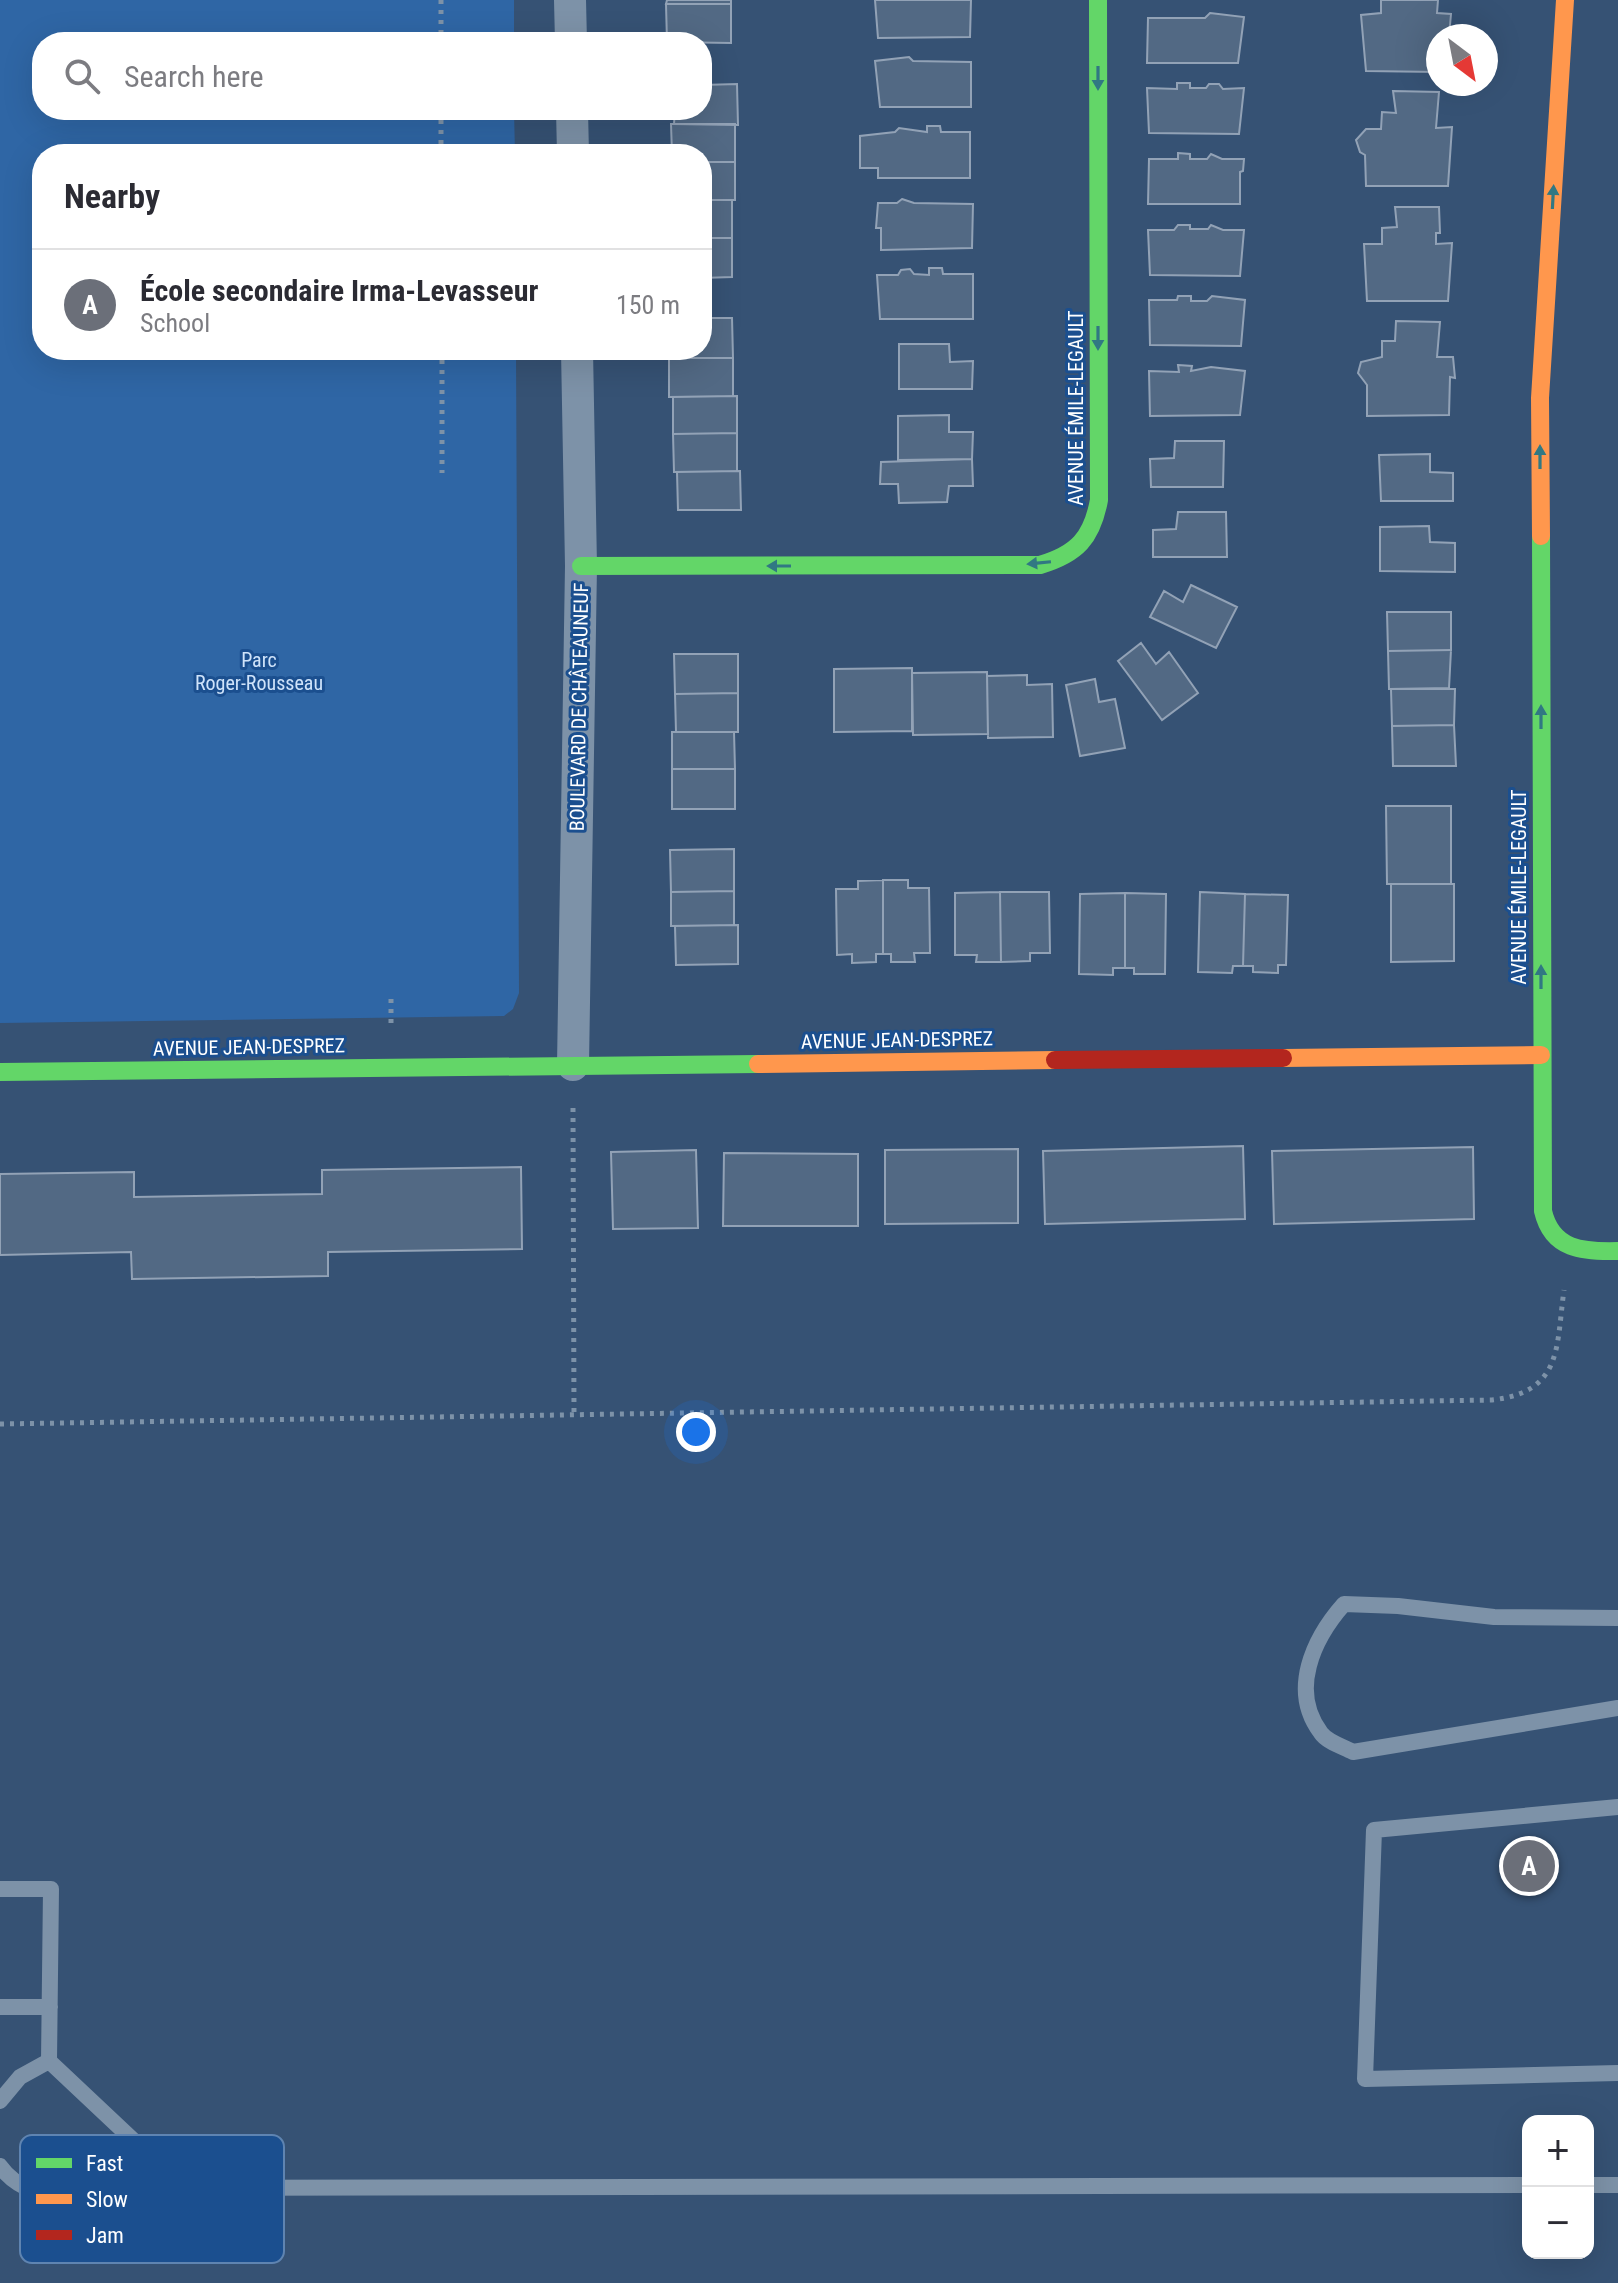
<!DOCTYPE html>
<html lang="en">
<head>
<meta charset="utf-8">
<style>
	:root { --surface:#fff; --page:#f7f7f7; --text:#2b2b33; --muted:#7c7c81; --line:#e1e1e2; --accent:#6b6f79 }
	body { margin:0; font-family:"Roboto Condensed",sans-serif; background:var(--page); color:var(--text) }
	.controls { position:absolute; right:24px; bottom:24px; display:grid; overflow:hidden; border-radius:16px; box-shadow:0 8px 32px #0002 }
	.controls button { width:72px; height:72px; display:grid; place-items:center; padding:0; border:0; border-bottom:2px solid var(--line); background:var(--surface); color:var(--text); font:40px sans-serif }
	.compass { position:absolute; left:1426px; top:24px; width:72px; height:72px; border-radius:50%; background:var(--surface); box-shadow:0 8px 32px #0002; rotate:148deg }
	.you { position:absolute; left:696px; top:1432px; width:28px; height:28px; margin:-20px; border:6px solid #fff; border-radius:50%; background:#1a73e8; box-shadow:0 0 0 12px #1a73e833 }
	.badge { display:grid; place-items:center; width:52px; height:52px; border-radius:50%; background:var(--accent); color:#fff; font-size:26px; font-weight:700 }
	.pin { position:absolute; translate:-50% -50%; border:4px solid #fff; box-shadow:0 2px 8px #0006 }
	.list { margin:0; padding:0; list-style:none }
	h2 { display:flex; justify-content:space-between; align-items:center; height:104px; margin:0; padding:0 32px; font-size:34px }
	h2 small { font-size:26px; font-weight:400; color:var(--muted) }
	.list li { display:grid; grid-template-columns:52px 1fr auto; gap:24px; align-items:center; box-sizing:border-box; height:112px; padding:0 32px; border-top:2px solid var(--line) }
	.list b { display:block; font-size:30px; white-space:nowrap }
	.list p { margin:0; font-size:26px; white-space:nowrap; color:var(--muted) }
	.list em { font-size:26px; font-style:normal; color:var(--muted) }
	.icon { flex:none; width:44px; height:44px; fill:none; stroke:currentColor; stroke-width:2; stroke-linecap:round; stroke-linejoin:round }
	.map { position:relative; flex:none; width:1618px; height:2283px; overflow:hidden }
	.search { position:absolute; background:var(--surface); box-shadow:0 8px 32px #0002; left:32px; top:32px; width:680px; height:88px; display:flex; align-items:center; gap:20px; box-sizing:border-box; padding:0 28px; border-radius:32px; color:var(--muted); font-size:30px }
	.panel { position:absolute; background:var(--surface); box-shadow:0 8px 32px #0002; left:32px; top:144px; width:680px; height:216px; border-radius:32px }
	.map>svg:first-child { display:block }
</style>
</head>
<body>
<div class="map">
<svg width="1618" height="2283" viewBox="0 0 1618 2283">
	<rect width="100%" height="100%" fill="#365274"/>
	<path fill="#2f66a5" d="M0,0H514V42H42V110H514L515,154H42V350H516L519,993L513,1009L504,1016L0,1023Z"/>
	<path fill="#526984" stroke="#92a2b6" stroke-width="2" d="M667,0H731V4H666Z
		M875,0H971L970,37L878,38Z
		M1381,0H1438L1437,13L1451,14L1449,36H1438V72L1366,71L1361,15L1381,13Z
		M666,4H731V43L667,42Z
		M1210,13L1244,17L1238,63H1147L1148,18H1205Z
		M909,57L913,61L971,62V107H880L875,61Z
		M1177,83H1190V88H1206L1209,84H1219L1223,89L1244,88L1239,134L1149,133L1147,88L1177,89Z
		M737,84L738,125L674,124L675,110H702V85Z
		M1393,91L1439,92L1436,128L1452,127L1448,186H1366L1365,155L1360,152L1356,140L1366,129H1381L1382,112L1396,113Z
		M671,124H735V162H702V154H672Z
		M927,126H940L941,132H970V178H878V168H860V136L895,132L899,128L927,132Z
		M1178,153L1190,154V159H1207L1211,154L1222,159H1244L1243,171L1240,172V204H1148L1149,159H1178Z
		M702,162H735V200H702Z
		M902,199L914,203L973,204L972,248L881,250V228H876L878,203H897Z
		M702,200H732V238H702Z
		M1395,207H1439L1440,233H1436V244L1452,243L1448,301H1367L1364,244H1382V228L1397,227Z
		M1178,225H1190V229H1208L1211,225L1223,230H1244L1240,276L1150,275L1148,230H1174Z
		M702,238H732V277L702,278Z
		M929,268H942L943,274H973V319H880L877,275H898L901,270L910,269L914,274L929,275Z
		M1178,296H1191V301H1207L1212,296L1245,300L1241,346L1150,345L1149,300H1177Z
		M702,318H732L733,358H669V350H702Z
		M1396,321L1440,322L1437,357H1453L1455,378L1450,377L1449,415L1367,416V385L1358,373L1361,362L1382,357V341H1395Z
		M899,344H949L950,362L973,361L972,389H899Z
		M669,358H733V396L669,397Z
		M1178,365L1192,366L1191,371L1211,367L1245,371L1240,415L1150,416L1149,371L1179,372Z
		M737,396V433L673,434V397Z
		M949,415V432H973L972,459L898,460V416Z
		M737,433V471L674,472L673,434Z
		M1175,441H1224L1223,487H1151L1150,459L1174,458Z
		M1430,454V472L1453,473V501H1381L1379,455Z
		M972,459L973,486H949L947,502L899,503L898,484H880L881,462Z
		M740,471L741,510H678L677,472Z
		M1178,512H1226L1227,557H1153V530L1176,529Z
		M1429,526L1430,542L1455,543V572L1380,571V527Z
		M1191,585L1237,607L1216,648L1150,617L1164,591L1183,602Z
		M1387,612H1451V650L1388,651Z
		M1141,643L1156,664L1169,652L1198,693L1162,720L1118,661Z
		M1451,650L1449,688L1389,689L1388,651Z
		M674,654H738V693L675,694Z
		M912,668V731L834,732V669Z
		M987,672L988,734L913,735L912,673Z
		M1027,675V685L1052,684L1053,737L988,738L987,676Z
		M1095,679L1099,702L1115,699L1125,748L1080,756L1066,685Z
		M1391,689H1455L1454,725L1392,726Z
		M738,693V732H676L675,694Z
		M1454,725L1456,766H1393L1392,726Z
		M672,732H734L735,769H672Z
		M672,769H735V809H672Z
		M1386,806H1451V884H1387Z
		M734,849V891L671,892L670,850Z
		M883,880H908V888H929L930,953H914L915,962H891V954H883Z
		M883,880V954H876V962L852,963V954L837,955L836,889H858V881Z
		M1391,884H1454V961L1391,962Z
		M734,891V925L671,926V892Z
		M1000,892H1049L1050,953H1030V961L1001,962Z
		M1000,892L1001,962H976L977,955H955V893Z
		M1200,892L1245,894L1243,966H1233L1232,973L1198,972Z
		M1125,893L1166,894L1165,974H1134V968H1125Z
		M1125,893V968H1113V975L1079,974L1080,894Z
		M1245,894L1288,895L1286,965H1278V973L1253,972V966H1243Z
		M738,925V964L676,965L675,926Z
		M1243,1146L1245,1219L1045,1224L1043,1151Z
		M1473,1147L1474,1219L1274,1224L1272,1151Z
		M1018,1149V1223L885,1224V1150Z
		M696,1150L698,1228L613,1229L611,1152Z
		M724,1153L858,1154V1226H723Z
		M521,1167L522,1249L328,1252V1276L132,1279L131,1252L0,1255V1174L134,1172V1197L322,1194V1170Z"/>
	<g fill="none" stroke-linecap="round" stroke-linejoin="round">
		<path stroke="#7d92a8" stroke-width="5" stroke-dasharray="4 6" stroke-linecap="butt" d="M441,0V42
			M441,110V154
			M442,350V473
			M391,999V1026
			M573,1108L574,1415
			M0,1424L1492,1400C1563,1392 1556,1347 1564,1290"/>
		<path stroke="#7d92a8" stroke-width="16" d="M1618,1618L1494,1617L1398,1606L1344,1604C1313,1639 1289,1691 1321,1733C1327,1742 1344,1747 1353,1752L1618,1708
			M1618,1807L1374,1830L1365,2079L1618,2073
			M0,1889H51L49,2061L184,2188L1528,2185
			M0,2007H50
			M0,2101L20,2077L49,2061
			M0,2166C36,2217 132,2197 184,2188
			M1588,2185H1618"/>
		<path stroke="#7d92a8" stroke-width="32" d="M570,0L571,42
			M572,110L573,154
			M573,1065L581,566L577,350"/>
		<path stroke="#63d668" stroke-width="18" d="M1541,536L1543,1211C1552,1250 1583,1252 1618,1251
			M581,566L1040,565C1077,554 1092,538 1099,500L1098,0
			M0,1072L758,1064"/>
		<path stroke="#ff974d" stroke-width="18" d="M1541,536L1540,398L1565,0
			M1283,1058L1541,1055
			M758,1064L1055,1060"/>
		<path stroke="#b3261e" stroke-width="18" d="M1055,1060L1283,1058"/>
	</g>
	<defs><path id="oneway-solid" d="M-6-.8H1V-3.2L6.5 0L1 3.2V.8H-6Z" transform="scale(2)"/></defs>
	<g fill="#317883">
		<use href="#oneway-solid" transform="translate(1098 78) rotate(90)"/>
		<use href="#oneway-solid" transform="translate(1553 197) rotate(-87)"/>
		<use href="#oneway-solid" transform="translate(1098 338) rotate(90)"/>
		<use href="#oneway-solid" transform="translate(1540 457) rotate(-90)"/>
		<use href="#oneway-solid" transform="translate(1039 563) rotate(174)"/>
		<use href="#oneway-solid" transform="translate(779 566) rotate(180)"/>
		<use href="#oneway-solid" transform="translate(1541 717) rotate(-90)"/>
		<use href="#oneway-solid" transform="translate(1541 977) rotate(-90)"/>
	</g>
	<g text-anchor="middle" dominant-baseline="central" stroke-width="6" stroke-linejoin="round" paint-order="stroke">
		<g font-size="20" fill="#fff" stroke="#1b4f8f">
			<text transform="translate(1076 408) rotate(-90)">AVENUE ÉMILE-LEGAULT</text>
			<text transform="translate(579 707) rotate(-89)">BOULEVARD DE CHÂTEAUNEUF</text>
			<text transform="translate(1519 887) rotate(-90)">AVENUE ÉMILE-LEGAULT</text>
			<text transform="translate(897 1040) rotate(-1)">AVENUE JEAN-DESPREZ</text>
			<text transform="translate(249 1047) rotate(-1)">AVENUE JEAN-DESPREZ</text>
		</g>
		<g font-size="20" fill="#cfe3fa" stroke="#1b4f8f">
			<text x="259" y="660">Parc<tspan x="259" dy="23">Roger-Rousseau</tspan></text>
		</g>
	</g>
	<rect x="20" y="2135" width="264" height="128" rx="12" fill="#1b4f8f" stroke="#5f84b1" stroke-width="2"/>
	<rect x="36" y="2158" width="36" height="10" fill="#63d668"/>
	<rect x="36" y="2194" width="36" height="10" fill="#ff974d"/>
	<rect x="36" y="2230" width="36" height="10" fill="#b3261e"/>
	<g font-size="22" fill="#fff">
		<text x="86" y="2171">Fast</text>
		<text x="86" y="2207">Slow</text>
		<text x="86" y="2243">Jam</text>
	</g>
</svg>
<div class="controls">
<button>+</button>
<button>−</button>
</div>
<svg class="compass" viewBox="-18 -18 36 36"><path d="M0-13l5 13h-10z" fill="#e53935"/><path d="M0 13l5-13h-10z" fill="#7c7c81"/></svg>
<div class="you"></div>
<div class="pin badge" style="left:1529px;top:1866px">A</div>
<div class="search"><svg class="icon" aria-label="search" viewBox="0 0 24 24"><circle cx="10" cy="10" r="6"/><path d="M15 15l6 6"/></svg>Search here</div>
<section class="panel">
<h2>Nearby<small></small></h2>
<ul class="list">
<li><span class="badge">A</span><div><b>École secondaire Irma-Levasseur</b><p>School</p></div><em>150 m</em></li>
</ul>
</section>
</div>
</body>
</html>
